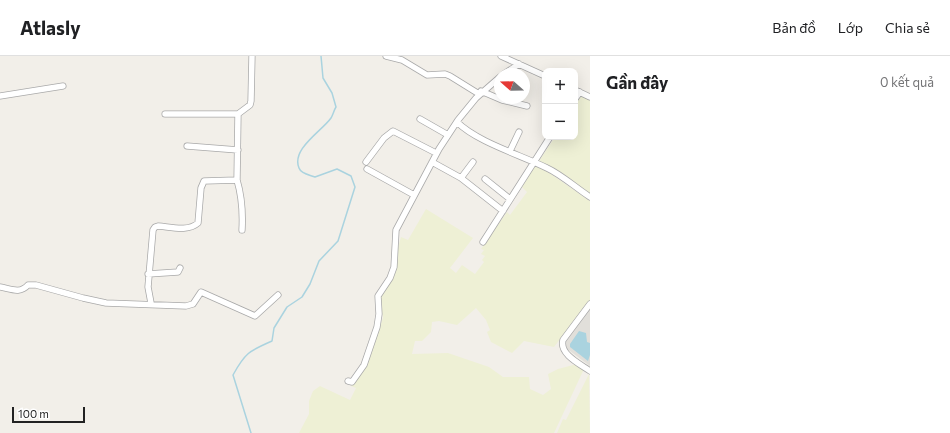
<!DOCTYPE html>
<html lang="vi">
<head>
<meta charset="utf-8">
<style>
	:root { --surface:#fff; --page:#f6f6f6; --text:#202124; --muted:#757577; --line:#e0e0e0 }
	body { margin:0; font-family:Commissioner,sans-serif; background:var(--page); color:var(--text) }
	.controls { position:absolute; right:12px; top:12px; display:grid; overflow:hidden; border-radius:8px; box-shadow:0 4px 16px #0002 }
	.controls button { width:36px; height:36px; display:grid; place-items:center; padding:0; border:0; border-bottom:1px solid var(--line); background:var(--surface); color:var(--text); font:20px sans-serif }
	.compass { position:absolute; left:494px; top:12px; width:36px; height:36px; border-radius:50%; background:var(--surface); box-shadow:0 4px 16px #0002; rotate:290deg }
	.scale { position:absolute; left:12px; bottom:10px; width:73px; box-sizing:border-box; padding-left:4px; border:2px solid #222; border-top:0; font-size:11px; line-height:14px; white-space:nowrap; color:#222; -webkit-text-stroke:3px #fff; paint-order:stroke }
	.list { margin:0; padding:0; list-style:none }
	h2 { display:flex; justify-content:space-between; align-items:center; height:52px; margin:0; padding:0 16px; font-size:17px }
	h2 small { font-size:13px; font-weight:400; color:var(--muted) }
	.map { position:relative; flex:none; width:590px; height:377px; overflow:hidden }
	header { display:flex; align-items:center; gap:24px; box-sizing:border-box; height:56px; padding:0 20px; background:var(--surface); border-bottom:1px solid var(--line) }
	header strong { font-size:19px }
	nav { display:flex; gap:22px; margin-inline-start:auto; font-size:14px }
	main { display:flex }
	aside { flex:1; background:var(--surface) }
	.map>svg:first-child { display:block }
</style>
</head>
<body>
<header>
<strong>Atlasly</strong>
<nav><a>Bản đồ</a><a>Lớp</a><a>Chia sẻ</a></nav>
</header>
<main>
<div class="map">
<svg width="590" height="377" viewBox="0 0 590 377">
	<rect width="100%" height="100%" fill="#f2efe9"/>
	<path fill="#e1dfda" d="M590,252V310L566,292L565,288L566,284Z"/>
	<path fill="#eef0d5" d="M582,39L590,43V138L539,105L555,81H575V50Z
		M535,110L545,114L590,145V244L554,291L524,285L512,297L491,286L487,276L490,274L486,264L476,252L457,269L439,265L432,266L431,276L422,285H415L412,298L448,297L489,311L503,321H529L530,333L543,339L551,333L548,318L558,313L577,308L584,313L554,377H299L309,358V345L313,335L320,330L350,344L356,332L351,330L366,309L383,262L380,242L388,228L401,181L408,184L426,153L473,182L450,212L456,217L462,209L475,218L484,206L482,204L485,200L481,198L484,194L481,193L507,156L510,159L527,136L522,131Z
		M589,318L590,377H557L563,363L566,364Z"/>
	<path fill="#aad3df" d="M579,275L586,277L587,286L590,287V299L588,305L570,291V288Z"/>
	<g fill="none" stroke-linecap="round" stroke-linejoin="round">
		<path stroke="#aad3df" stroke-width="1.5" d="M251,377L233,319C245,297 249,295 272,285L274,272L287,251L302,241L310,228L319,205L338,185L355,131L351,120L337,113L315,121C310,119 301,118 299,112C291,93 322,75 331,62C333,59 334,54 336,51L332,37L323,22L321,0"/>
		<defs>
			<path id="minor" d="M386,0L402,4L427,19L445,18L450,20L479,38
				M501,0L545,20
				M504,18L519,8
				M575,34L590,41
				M481,35L502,44L527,50
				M0,40L63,30
				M575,43L580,36
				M165,58H238L250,49L251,45L252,0
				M420,63L448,79
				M457,66C477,86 521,99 547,112C562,119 576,132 590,141
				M187,90L238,94
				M510,95L519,76
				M366,106L384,82L393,75L436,97
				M432,106L461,122L503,155
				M367,113L414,139
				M461,122L473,106
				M485,123L510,143
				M237,124C242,141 243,156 242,174
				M483,186L550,81
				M148,218L178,216L180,212
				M0,231C11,233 20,238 28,229H36L83,242L106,247L186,250L193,248L201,236L255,260L278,239
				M151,247L148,231L153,174L155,171L158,170C171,171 188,176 198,167L201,132L204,125L237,124L238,58
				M590,248L563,284C559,298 580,308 590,315
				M348,325L352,326L364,309L377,271L379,258L378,240L390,222L394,211L396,174L439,93L458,64L476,42L500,21"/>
		</defs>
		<use href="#minor" stroke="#a9a9a9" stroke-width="7"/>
		<use href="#minor" stroke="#fff" stroke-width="5.5"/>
	</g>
</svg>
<div class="controls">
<button>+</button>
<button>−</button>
</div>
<svg class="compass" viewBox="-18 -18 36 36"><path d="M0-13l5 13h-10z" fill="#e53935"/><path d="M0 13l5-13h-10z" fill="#757577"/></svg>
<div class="scale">100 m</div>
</div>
<aside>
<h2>Gần đây<small>0 kết quả</small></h2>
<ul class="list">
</ul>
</aside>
</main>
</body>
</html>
